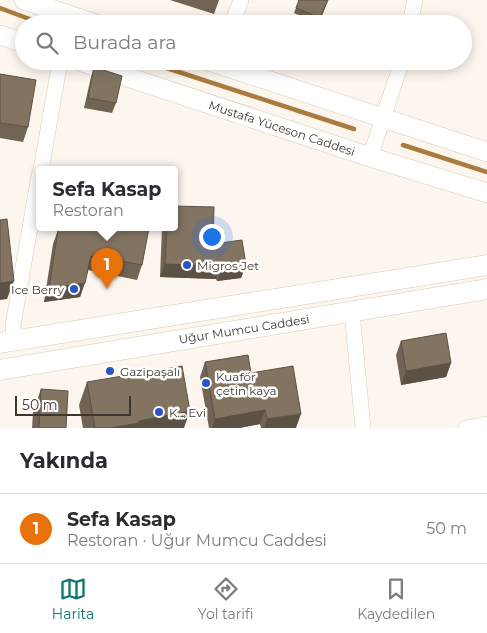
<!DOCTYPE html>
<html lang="tr">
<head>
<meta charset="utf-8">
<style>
	:root { --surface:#fff; --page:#f7f7f7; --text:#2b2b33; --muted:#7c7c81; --line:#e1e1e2; --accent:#0f766e }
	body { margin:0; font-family:Montserrat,sans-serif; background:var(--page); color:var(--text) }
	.scale { position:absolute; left:15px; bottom:12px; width:116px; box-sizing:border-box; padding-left:5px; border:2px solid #3d362e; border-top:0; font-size:14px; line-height:18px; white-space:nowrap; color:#3d362e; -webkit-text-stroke:4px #fff; paint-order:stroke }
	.you { position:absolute; left:211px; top:236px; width:18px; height:18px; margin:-12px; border:4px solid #fff; border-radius:50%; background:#1a73e8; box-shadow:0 0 0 8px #1a73e833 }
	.badge { display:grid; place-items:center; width:32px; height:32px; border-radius:50%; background:var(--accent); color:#fff; font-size:16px; font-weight:700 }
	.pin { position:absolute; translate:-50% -41px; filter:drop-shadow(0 1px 2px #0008) }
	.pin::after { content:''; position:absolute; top:26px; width:18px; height:15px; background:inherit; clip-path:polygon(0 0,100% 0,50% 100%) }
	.popup { position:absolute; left:36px; top:166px; width:142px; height:65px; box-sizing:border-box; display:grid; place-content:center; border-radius:5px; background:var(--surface); filter:drop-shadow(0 1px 4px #0005); font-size:16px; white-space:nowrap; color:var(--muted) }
	.popup b { font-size:19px; color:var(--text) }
	.popup::after { content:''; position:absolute; left:50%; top:100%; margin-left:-10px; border:10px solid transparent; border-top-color:var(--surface) }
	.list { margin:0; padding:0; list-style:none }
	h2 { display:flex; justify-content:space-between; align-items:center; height:65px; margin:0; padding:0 20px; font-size:21px }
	h2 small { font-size:16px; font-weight:400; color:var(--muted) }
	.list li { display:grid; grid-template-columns:32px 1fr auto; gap:15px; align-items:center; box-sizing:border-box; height:70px; padding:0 20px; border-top:1px solid var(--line) }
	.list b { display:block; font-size:19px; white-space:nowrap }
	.list p { margin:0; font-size:16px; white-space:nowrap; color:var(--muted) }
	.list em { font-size:16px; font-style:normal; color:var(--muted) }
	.icon { flex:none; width:28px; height:28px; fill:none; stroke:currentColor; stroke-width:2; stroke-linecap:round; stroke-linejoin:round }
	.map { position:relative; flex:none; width:487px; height:428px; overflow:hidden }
	.search { position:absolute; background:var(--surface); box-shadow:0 2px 12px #0003; left:15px; right:15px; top:15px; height:55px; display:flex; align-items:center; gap:12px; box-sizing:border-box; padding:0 18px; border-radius:28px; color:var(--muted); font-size:19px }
	.sheet { height:135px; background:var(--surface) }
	nav { display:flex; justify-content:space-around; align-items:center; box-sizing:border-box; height:70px; border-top:1px solid var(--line); background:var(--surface); font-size:14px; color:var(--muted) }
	nav a { display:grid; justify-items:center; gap:2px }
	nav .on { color:var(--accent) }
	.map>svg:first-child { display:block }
</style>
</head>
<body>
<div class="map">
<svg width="487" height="428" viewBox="0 0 487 428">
	<rect width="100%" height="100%" fill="#fdf6ee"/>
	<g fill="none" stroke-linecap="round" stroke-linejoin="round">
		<path stroke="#a97b3d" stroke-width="4.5" d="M0,8L43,24
			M145,61L354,129
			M403,145L487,172"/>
		<defs>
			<path id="minor" d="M232,24L241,0
				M410,24L415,0
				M370,157L402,61
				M41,170L60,61
				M352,312L363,428
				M14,340L13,325L39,176
				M466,428L487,424"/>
			<path id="tertiary" d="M24,0L96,24
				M0,35L24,43
				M79,61L370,157L487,193
				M209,61L487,152"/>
			<path id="secondary" d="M0,343L487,265
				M0,370L487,289"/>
		</defs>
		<use href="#minor" stroke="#dac9b5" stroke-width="16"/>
		<use href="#tertiary" stroke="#dac9b5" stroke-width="20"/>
		<use href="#secondary" stroke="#dac9b5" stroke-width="21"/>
		<use href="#minor" stroke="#fff" stroke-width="15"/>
		<use href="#tertiary" stroke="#fff" stroke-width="19"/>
		<use href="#secondary" stroke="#fff" stroke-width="20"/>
	</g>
	<path fill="#716454" d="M170,0H219L214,14Z
		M299,0H328L319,24L294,13Z
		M94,67L116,103L112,113L84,108L91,77Z
		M0,74L28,127L23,142L0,138Z
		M162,228H174L213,244L246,265L241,278L217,281L216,279L160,277Z
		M58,230L142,265L137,280L88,270L80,297L44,302L53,244Z
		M401,341L451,363L446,377L401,385L396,355Z
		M205,362L251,373L296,428H261L260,424L239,428H209L200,377Z
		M87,382L184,428H83L79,405Z
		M41,389L66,428H32L33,412Z"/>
	<path fill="#5c5145" d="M165,264L221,266L216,279L160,277Z
		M246,265L241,278L217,281L222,268Z
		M14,281L7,299L0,300V283Z
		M85,283L80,297L44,302L49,288Z
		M451,363L446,377L401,385L406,371Z
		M265,410L260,424L239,428H212L215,419Z
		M190,411L184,428H111L139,421Z
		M301,414L296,428H264L267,419Z"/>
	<path fill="#837462" stroke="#5c5145" d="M299,0H328L320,18L296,8Z
		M94,67L122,76L116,103L88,98Z
		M0,74L36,80L28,127L0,123Z
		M174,206L214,207L213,244L242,240L246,265L222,268L221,266L165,264L167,228H174Z
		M7,219L14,281L0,283V220Z
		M104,228H149L142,265L91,256L85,283L49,288L58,230Z
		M446,333L451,363L406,371L401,341Z
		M248,355L251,373L293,366L301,414L267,419L265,410L215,419L205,362Z
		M182,366L190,411L139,421V423L111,428H95L87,382Z
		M41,389L68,391L66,428H39Z"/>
	<g fill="#2855c3" stroke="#fff" stroke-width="2">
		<circle cx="187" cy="265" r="5"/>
		<circle cx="74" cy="289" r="5"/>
		<circle cx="110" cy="371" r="5"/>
		<circle cx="206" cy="383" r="5"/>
		<circle cx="159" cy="412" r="5"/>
	</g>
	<g text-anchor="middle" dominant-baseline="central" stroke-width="5" stroke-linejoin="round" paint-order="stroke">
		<g font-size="12" fill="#3d362e" stroke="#fff">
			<text transform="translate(282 128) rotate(18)">Mustafa Yüceson Caddesi</text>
			<text transform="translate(244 329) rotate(-9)">Uğur Mumcu Caddesi</text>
		</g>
		<g font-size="12" fill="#3d362e" stroke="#fff" text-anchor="start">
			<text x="197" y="265">Migros Jet</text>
			<text x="64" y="289" text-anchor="end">Ice Berry</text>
			<text x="120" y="371">Gazipaşalı</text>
			<text x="216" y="376">Kuaför<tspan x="216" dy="14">çetin kaya</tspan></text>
			<text x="169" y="412">K... Evi</text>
		</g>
	</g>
</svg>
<div class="scale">50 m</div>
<div class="you"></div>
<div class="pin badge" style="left:107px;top:289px;background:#e8710a">1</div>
<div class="popup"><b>Sefa Kasap</b>Restoran</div>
<div class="search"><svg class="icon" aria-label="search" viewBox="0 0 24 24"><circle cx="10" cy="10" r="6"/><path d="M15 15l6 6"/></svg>Burada ara</div>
</div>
<section class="sheet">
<h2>Yakında<small></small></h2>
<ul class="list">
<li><span class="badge" style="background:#e8710a">1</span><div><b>Sefa Kasap</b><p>Restoran · Uğur Mumcu Caddesi</p></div><em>50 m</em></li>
</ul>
</section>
<nav>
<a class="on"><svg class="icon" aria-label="map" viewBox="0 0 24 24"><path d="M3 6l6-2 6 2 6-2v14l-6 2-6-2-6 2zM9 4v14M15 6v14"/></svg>Harita</a>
<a><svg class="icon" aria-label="directions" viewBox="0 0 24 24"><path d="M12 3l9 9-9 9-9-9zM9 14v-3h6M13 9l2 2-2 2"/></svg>Yol tarifi</a>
<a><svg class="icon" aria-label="saved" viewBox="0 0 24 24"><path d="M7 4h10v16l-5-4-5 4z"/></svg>Kaydedilen</a>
</nav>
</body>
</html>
